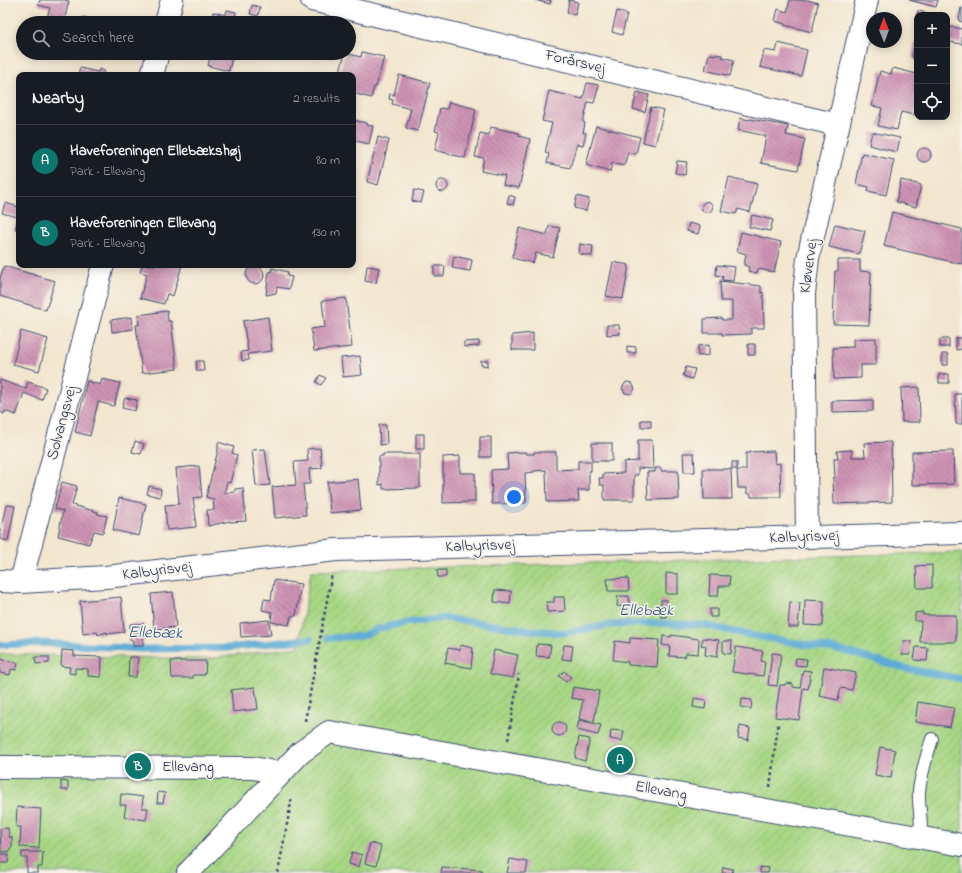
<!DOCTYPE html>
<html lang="en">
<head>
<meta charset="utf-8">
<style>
	:root { --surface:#171b24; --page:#242831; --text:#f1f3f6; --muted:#9ea1a6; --line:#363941; --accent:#0f766e }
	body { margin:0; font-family:"Indie Flower",sans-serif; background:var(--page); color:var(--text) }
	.controls { position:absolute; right:12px; top:12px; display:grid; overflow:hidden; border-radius:8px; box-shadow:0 2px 10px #0003 }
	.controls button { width:36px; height:36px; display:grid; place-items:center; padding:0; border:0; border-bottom:1px solid var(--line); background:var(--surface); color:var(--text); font:20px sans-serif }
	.compass { position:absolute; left:866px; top:12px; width:36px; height:36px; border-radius:50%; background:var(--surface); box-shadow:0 2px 10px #0003; rotate:359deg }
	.you { position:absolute; left:514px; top:497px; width:14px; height:14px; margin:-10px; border:3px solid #fff; border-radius:50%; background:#1a73e8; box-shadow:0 0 0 6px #1a73e833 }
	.badge { display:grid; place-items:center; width:26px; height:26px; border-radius:50%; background:var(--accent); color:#fff; font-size:13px; font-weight:700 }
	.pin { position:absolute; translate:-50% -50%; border:2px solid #fff; box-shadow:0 1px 4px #0006 }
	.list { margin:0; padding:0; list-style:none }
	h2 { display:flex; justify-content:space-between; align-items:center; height:52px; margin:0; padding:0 16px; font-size:17px }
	h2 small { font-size:13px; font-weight:400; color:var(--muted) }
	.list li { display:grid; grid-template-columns:26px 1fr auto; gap:12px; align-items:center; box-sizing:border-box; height:72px; padding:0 16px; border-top:1px solid var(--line) }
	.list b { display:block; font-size:15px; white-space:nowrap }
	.list p { margin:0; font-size:13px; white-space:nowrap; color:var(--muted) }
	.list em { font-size:13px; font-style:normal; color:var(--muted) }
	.icon { flex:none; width:22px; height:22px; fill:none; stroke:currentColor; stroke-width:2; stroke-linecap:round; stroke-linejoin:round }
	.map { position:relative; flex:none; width:962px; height:873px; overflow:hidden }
	.search { position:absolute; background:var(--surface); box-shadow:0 2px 10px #0003; left:16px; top:16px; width:340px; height:44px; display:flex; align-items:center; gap:10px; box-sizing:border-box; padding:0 14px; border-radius:22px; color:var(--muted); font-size:15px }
	.panel { position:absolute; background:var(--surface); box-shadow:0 2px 10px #0003; left:16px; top:72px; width:340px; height:196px; border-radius:8px }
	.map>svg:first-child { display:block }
</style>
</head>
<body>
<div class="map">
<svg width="962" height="873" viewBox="0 0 962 873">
	<defs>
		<pattern id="garden-furrows" width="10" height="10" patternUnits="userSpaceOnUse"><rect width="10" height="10" fill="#a7d785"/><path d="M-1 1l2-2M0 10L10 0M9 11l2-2" fill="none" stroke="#8fb975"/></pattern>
		<pattern id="building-back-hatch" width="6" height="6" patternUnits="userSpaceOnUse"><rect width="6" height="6" fill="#ce93b4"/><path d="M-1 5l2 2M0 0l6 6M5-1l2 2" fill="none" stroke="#a67896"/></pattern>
	</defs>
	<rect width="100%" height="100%" fill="#f7f3e8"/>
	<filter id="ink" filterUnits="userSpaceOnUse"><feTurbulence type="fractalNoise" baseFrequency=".025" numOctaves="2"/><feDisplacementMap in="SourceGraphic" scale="8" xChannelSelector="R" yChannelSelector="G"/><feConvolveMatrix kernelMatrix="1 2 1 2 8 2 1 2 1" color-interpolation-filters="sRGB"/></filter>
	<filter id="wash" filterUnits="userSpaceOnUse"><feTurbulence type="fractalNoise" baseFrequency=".012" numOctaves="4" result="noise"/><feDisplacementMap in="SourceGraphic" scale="16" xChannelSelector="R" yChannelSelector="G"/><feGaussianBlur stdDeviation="0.9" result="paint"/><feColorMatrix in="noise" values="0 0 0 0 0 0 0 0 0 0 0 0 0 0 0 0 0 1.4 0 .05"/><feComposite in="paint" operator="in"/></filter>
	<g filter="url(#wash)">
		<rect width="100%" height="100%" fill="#f3e6cf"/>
		<path fill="url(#garden-furrows)" stroke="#618372" d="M962,552V873H0V654L207,659L298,647L311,571Z"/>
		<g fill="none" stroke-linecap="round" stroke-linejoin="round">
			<path stroke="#5baad5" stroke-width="7" d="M328,638L362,636L380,628L405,623L445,618L529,630L564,633L609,625L655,623L703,625L754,636L839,650L904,668L962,679
				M0,645L42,643L140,649L227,648L310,639"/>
		</g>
		<g id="blocks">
			<path fill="url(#building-back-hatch)" d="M40,0H64L69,1L64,21L47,17L50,8L38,5Z
				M535,0H551L550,4Z
				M569,0L578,2L575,15L567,13Z
				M790,0H808L818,3L812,32L784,25L785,24L775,21L778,9L787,12Z
				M909,0H938L936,7Z
				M252,5L260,7L258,16L250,14Z
				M961,8H962V22L959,21Z
				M227,10L236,12L235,17L243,19L242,23H210L213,12L226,15Z
				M617,11L627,14L622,35L612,32Z
				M918,11L932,14V15H917Z
				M83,17L106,23H81Z
				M947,26L962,29V44L950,42L948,54Z
				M916,39H917V59L912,58Z
				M778,43L807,50L801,76L760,67L764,50L776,52Z
				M362,52L384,57L376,87H374L371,98L353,93V75H339L345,53L361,57Z
				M86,53H106L104,58Z
				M211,53H233L229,71L208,66Z
				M709,54L722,55V57L734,60L730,76L705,70Z
				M80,68L98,72L99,69L104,71L103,75H78Z
				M893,68L917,74V104L914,115L901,112L897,130L878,126L882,108L872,106L880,71L891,74Z
				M399,75L430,83L418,131L406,128L411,109L392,104L393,100L389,99L390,94L394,95Z
				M587,83L599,85L594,103L588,102L583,122L585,123L583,133H586L583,145L577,144L570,168L547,163L549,154L545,153L552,123L542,121L549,91L583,99Z
				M637,92L649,95L645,112L633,109Z
				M449,102L476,109L465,158L435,150L439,132L435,131L440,108L447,109Z
				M651,107L664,110L655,145L643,142Z
				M740,118L749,120L750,119L788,126L786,135L805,139L798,170L761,163L766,136L738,130Z
				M353,120L367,123V125L373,126L369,144L353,140Z
				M596,126L640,137L636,154L628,152L624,166L612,163L610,172L586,165Z
				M491,127L519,133V136L530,139L519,188L503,185L505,176L481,171L484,158L475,157L480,133L489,135Z
				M872,132L900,138L897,152L869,145Z
				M378,137L389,140L378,185L367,182Z
				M917 155a7 7 0 1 1 14 0a7 7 0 1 1-14 0Z
				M862,153L894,160L886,195L868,191L869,187L856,184Z
				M677,161L687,162L685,175L675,173Z
				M729,177L757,184L750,212L738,209L736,214L721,211Z
				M901,180L921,185L916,207L896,202Z
				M436 186a6 6 0 1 1 12 0a6 6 0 1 1-12 0Z
				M414,190L424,192L421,203L412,201Z
				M509,195L515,197L513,205L507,203Z
				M577,196L589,199L586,211L574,208Z
				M701.5 207a5.5 5.5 0 1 1 11 0a5.5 5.5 0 1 1-11 0Z
				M5,203L19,207V230L15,229L18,217L2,213Z
				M892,212L962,229V264L884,246Z
				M752,215L773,220L770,231L749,227Z
				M689,223L700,226L698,234L687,231Z
				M835,224L865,231L859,254L829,247Z
				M549,226L560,228L553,257L536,253L533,263L512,258L519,228L547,235Z
				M741,232L781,242L774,272L758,269L757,273L748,271L749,267L744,265L746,254L737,251Z
				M580,244L593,246L592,256L579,254Z
				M454,256L472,260L470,271L452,268Z
				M838,260H860V271L871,272L869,325L833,324L835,271H838Z
				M613,262L629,265L623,299L606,296Z
				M142,265H182L173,296L167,294L164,304L140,298L147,274L140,272Z
				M717,265L735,267L733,281L722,280L723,276L716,275Z
				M4,266L55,281L46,310L0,296V278Z
				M367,266L379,268L376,283L365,281Z
				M434,266H445L444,276H434Z
				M246 275a9 9 0 1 1 18 0a9 9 0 1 1-18 0Z
				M272,268L288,272L287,276L292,277L289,289L277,287L276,293L266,295L269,272H271Z
				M720,281L761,286V293L763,292L764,328H751V334L722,335V333H704V319L722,318V320H732V301H721Z
				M346,298L352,347L314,351L311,329L325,327L322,301Z
				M167,311L168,321H171L177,369L142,373L136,325H139L138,315Z
				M132,317L133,329L112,332L111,320Z
				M268,317L272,351L248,354L249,360L242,361L241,352L248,351L243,321Z
				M607,325H619L620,334L607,335Z
				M21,331L48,339L39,371L13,364Z
				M533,333V350H512V335Z
				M876,338V365H861V378L834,379L833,348L853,347V339Z
				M956,338H962V349L956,350Z
				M940,339H949V347H940Z
				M479,341V346L464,347V342Z
				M748,344H755V355H748Z
				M709,345V355L698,356V346Z
				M627,346L636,347V353H627Z
				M942,354H948V365H942Z
				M360,356L362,375L343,377L341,358Z
				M196,361H203L204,371H197Z
				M481,361H488V366L481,365Z
				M686,367L695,369L692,379L683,376Z
				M939,374H949V383H939Z
				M320,375L326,378L321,385L316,382Z
				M102,379L120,383L114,406L98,402L90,436L75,432L87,381L100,385Z
				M0,380L26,389L28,382L46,388L42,400L24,393L16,415L5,411L4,414L0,412Z
				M626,382L632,383L635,389L631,394L625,393L622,388Z
				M919,387L920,422H902L901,388Z
				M955,394H962V424H956Z
				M125,398L137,400L135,411L122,408Z
				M873,400V411L832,412V401Z
				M641,420H651V427H641Z
				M379,425H386L387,444L380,445Z
				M416,434H424V449H416Z
				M480,437H491V457H480Z
				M638,440H652L653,469L638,468V475H634V500H604V485H600L599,478H603V474L624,473V462L638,461Z
				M135,441L144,444L141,454L132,452Z
				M218,442L234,447L232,453L237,455L230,483L227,482L224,493L235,492V489L243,488L246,521L230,522V521L208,526L207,510H214L213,499L206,497L218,450Z
				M891,442L892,502L834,504L833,478H835L834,458H838L837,451L852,450V457H865L864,443Z
				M592,443H612V461H592Z
				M320,448L322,468L309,469L310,484H303L306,515L275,518L272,487L296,485L294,462L308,461L307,449Z
				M265,449L270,485L256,486L252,450Z
				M774,451L775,464L780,463L781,497H751V494H747V488H738L737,470H746V453H750V452Z
				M953,451L954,484L912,485V452Z
				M526,452V454H534V452H556V470L578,469V461H591V471H589V490H578L579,501L547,502L546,470L534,471V472L525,473L526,503L492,504L491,470L508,469L507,453Z
				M683,453H694L695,472H684Z
				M383,454H420V488L383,489V484L379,485V456H383Z
				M460,456V473H475V502L443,503V457Z
				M732,462H737V469H732Z
				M199,466L202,497L193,498L196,519H195L196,527L167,530L165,505L179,504L176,468Z
				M655,468H661V471H678L679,499L648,500L647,472H655Z
				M703,469H731L732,499H704Z
				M358,479L361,510L330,513L327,482Z
				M62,482L77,486L72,505L98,512L97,514L107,516L103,533L94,531L89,544L58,536L63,511L55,509Z
				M149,486L161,489L160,497L147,494Z
				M119,498L146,504L139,536L113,530Z
				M6,505L15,506L8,541L0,539V533Z
				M932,565V588H917L916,566Z
				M437,570H446V577H438Z
				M666,573L678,574V594H666Z
				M710,575L730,576L729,586H719L718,596H709Z
				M628,578L629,591H608L607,579Z
				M274,580L301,584L296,616H291L289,625L271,622L272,612L262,610L264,599L271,600Z
				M495,590L511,591L510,604L494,602Z
				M173,592L176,627L154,629L151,594Z
				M618,596H629V607L617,606Z
				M121,597L124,632L107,634V632L98,635L97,632L83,634L80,601Z
				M554,597H564L565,611L547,612L546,602H554Z
				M661,600H667V617H661Z
				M805,600L824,601L823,626L804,625Z
				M790,602L800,603L798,627H788Z
				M710,609H717V617H710Z
				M923,612V615H956V642H920L921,621H915V613Z
				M269,620L271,635L241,637L240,623Z
				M130,624H144L143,646H133V640H130Z
				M671,635L699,639L698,654L686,653L685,657L669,656L670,646L662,645L663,636L671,637Z
				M630,638L659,640L657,667L628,665V662L613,660L615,641L630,643Z
				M703,638L719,640L717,657L705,655L706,646L701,645Z
				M723,641H732L731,654L723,653Z
				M903,641H911L910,655H902Z
				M537,644L551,645L549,657L536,656Z
				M460,645L473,648L471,668L445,663L448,648L460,650Z
				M564,645L573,646L571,660L562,659Z
				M736,647L763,651L761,661L765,662L763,676L732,672Z
				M916,647L928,648L927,661L914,660Z
				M62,650L74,651V656L102,657L101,677L88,676V669L75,668V674L69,673L70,667L61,666Z
				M494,650L518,655L513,678L490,674Z
				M772,653L781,654L777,686L768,685Z
				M35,657H49V663L36,664Z
				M129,657H138L136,677H128Z
				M796,658L807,659L806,666L795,665Z
				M0,659L18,663L16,670L11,669L10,675L0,673Z
				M171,661H206L205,675H193V678H172Z
				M824,667L856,673L852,690L841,688L838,700L819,696Z
				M803,670L811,671L808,689L803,688L799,720L775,717L780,685H785L786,683L793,684V687L800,688Z
				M564,671L571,677L566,682L559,676Z
				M255,687L258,709L233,712L231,690Z
				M573,687L599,691L594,722L579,719L583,700L571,698Z
				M694,698L706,700L705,709L693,707Z
				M742,699L752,700L751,709L741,707Z
				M918,702L954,708L950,727L915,722Z
				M579,720L601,725L598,735L577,730Z
				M552 729a7 7 0 1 1 14 0a7 7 0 1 1-14 0Z
				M740,726L750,728L748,740L738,738Z
				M611,730L624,731L622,741L610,739Z
				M579,737L590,739L585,761L575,758Z
				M880,747L895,750L891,778L875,775Z
				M61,781L68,782V790H61Z
				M158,792L165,793L163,803H157Z
				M121,794L143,797L142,808H148L146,820L124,817L126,805H120Z
				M17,807L41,809L39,848L20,847L21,827H16Z
				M8,828L9,837H12V848H10V851L1,852L0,829Z
				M370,843L381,846L376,866L365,863Z
				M22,852H43L42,867H38V873H27V858H22Z
				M352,852L362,855L359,867L349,864Z
				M0,854H9L8,863H0Z
				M510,859L528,862L526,873H507Z
				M442,867L482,870L481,873H441Z
				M723,867L733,869L732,873H722Z
				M760,867L769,868L768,873H760Z"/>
		</g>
	</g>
	<g filter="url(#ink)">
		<use href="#blocks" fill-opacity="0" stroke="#3b4a6f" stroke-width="1"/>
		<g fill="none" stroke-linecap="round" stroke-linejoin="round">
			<defs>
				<path id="service" d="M920,838C923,823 918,807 919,791C921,773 927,756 932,739"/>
				<path id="minor" d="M312,0L838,125
					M166,23L172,0
					M152,75L158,53
					M807,537L804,294L808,258L867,0
					M0,581L21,582L106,577L336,550L962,533
					M21,582L103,265
					M0,767L253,768L280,773
					M188,873L300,753L329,732L962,845"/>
			</defs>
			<use href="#service" stroke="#3b4a6f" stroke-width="14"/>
			<use href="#minor" stroke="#3b4a6f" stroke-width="24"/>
			<path stroke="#3b4a6f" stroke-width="2.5" stroke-dasharray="3 3" stroke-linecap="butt" d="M305,721L332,573
				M508,740L519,674
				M770,787L778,724
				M278,873L292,797"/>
			<use href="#service" stroke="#fff" stroke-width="12"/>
			<use href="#minor" stroke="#fff" stroke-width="22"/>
		</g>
	</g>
	<g text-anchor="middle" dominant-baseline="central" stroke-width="3" stroke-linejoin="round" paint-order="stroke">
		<g font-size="16" fill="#1b2f5e" stroke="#f7f3e8">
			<text transform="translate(575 62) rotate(13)">Forårsvej</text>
			<text transform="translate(809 266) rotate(-82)">Kløvervej</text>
			<text transform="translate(62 423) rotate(-75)">Solvangsvej</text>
			<text transform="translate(804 537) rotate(-2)">Kalbyrisvej</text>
			<text transform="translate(480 546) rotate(-2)">Kalbyrisvej</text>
			<text transform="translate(157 571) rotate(-7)">Kalbyrisvej</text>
			<text x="188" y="767">Ellevang</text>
			<text transform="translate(661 791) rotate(10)">Ellevang</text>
		</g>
		<g font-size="17" font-style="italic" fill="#2e5482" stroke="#f7f3e8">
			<text x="646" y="610">Ellebæk</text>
			<text transform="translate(155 633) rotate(1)">Ellebæk</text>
		</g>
	</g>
</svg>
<div class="controls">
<button>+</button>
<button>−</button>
<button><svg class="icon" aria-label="locate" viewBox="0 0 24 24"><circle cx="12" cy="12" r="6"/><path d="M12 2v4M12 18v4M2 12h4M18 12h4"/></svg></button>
</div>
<svg class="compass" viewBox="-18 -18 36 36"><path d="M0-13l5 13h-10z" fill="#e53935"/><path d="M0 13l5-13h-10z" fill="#9ea1a6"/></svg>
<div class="you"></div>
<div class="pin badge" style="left:620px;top:760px">A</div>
<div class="pin badge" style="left:138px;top:766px">B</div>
<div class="search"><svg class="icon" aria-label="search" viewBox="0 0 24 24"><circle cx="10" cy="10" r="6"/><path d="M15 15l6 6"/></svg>Search here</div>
<section class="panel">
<h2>Nearby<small>2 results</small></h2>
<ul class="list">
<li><span class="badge">A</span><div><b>Haveforeningen Ellebækshøj</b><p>Park · Ellevang</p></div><em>80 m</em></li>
<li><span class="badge">B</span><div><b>Haveforeningen Ellevang</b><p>Park · Ellevang</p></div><em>130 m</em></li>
</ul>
</section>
</div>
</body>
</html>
